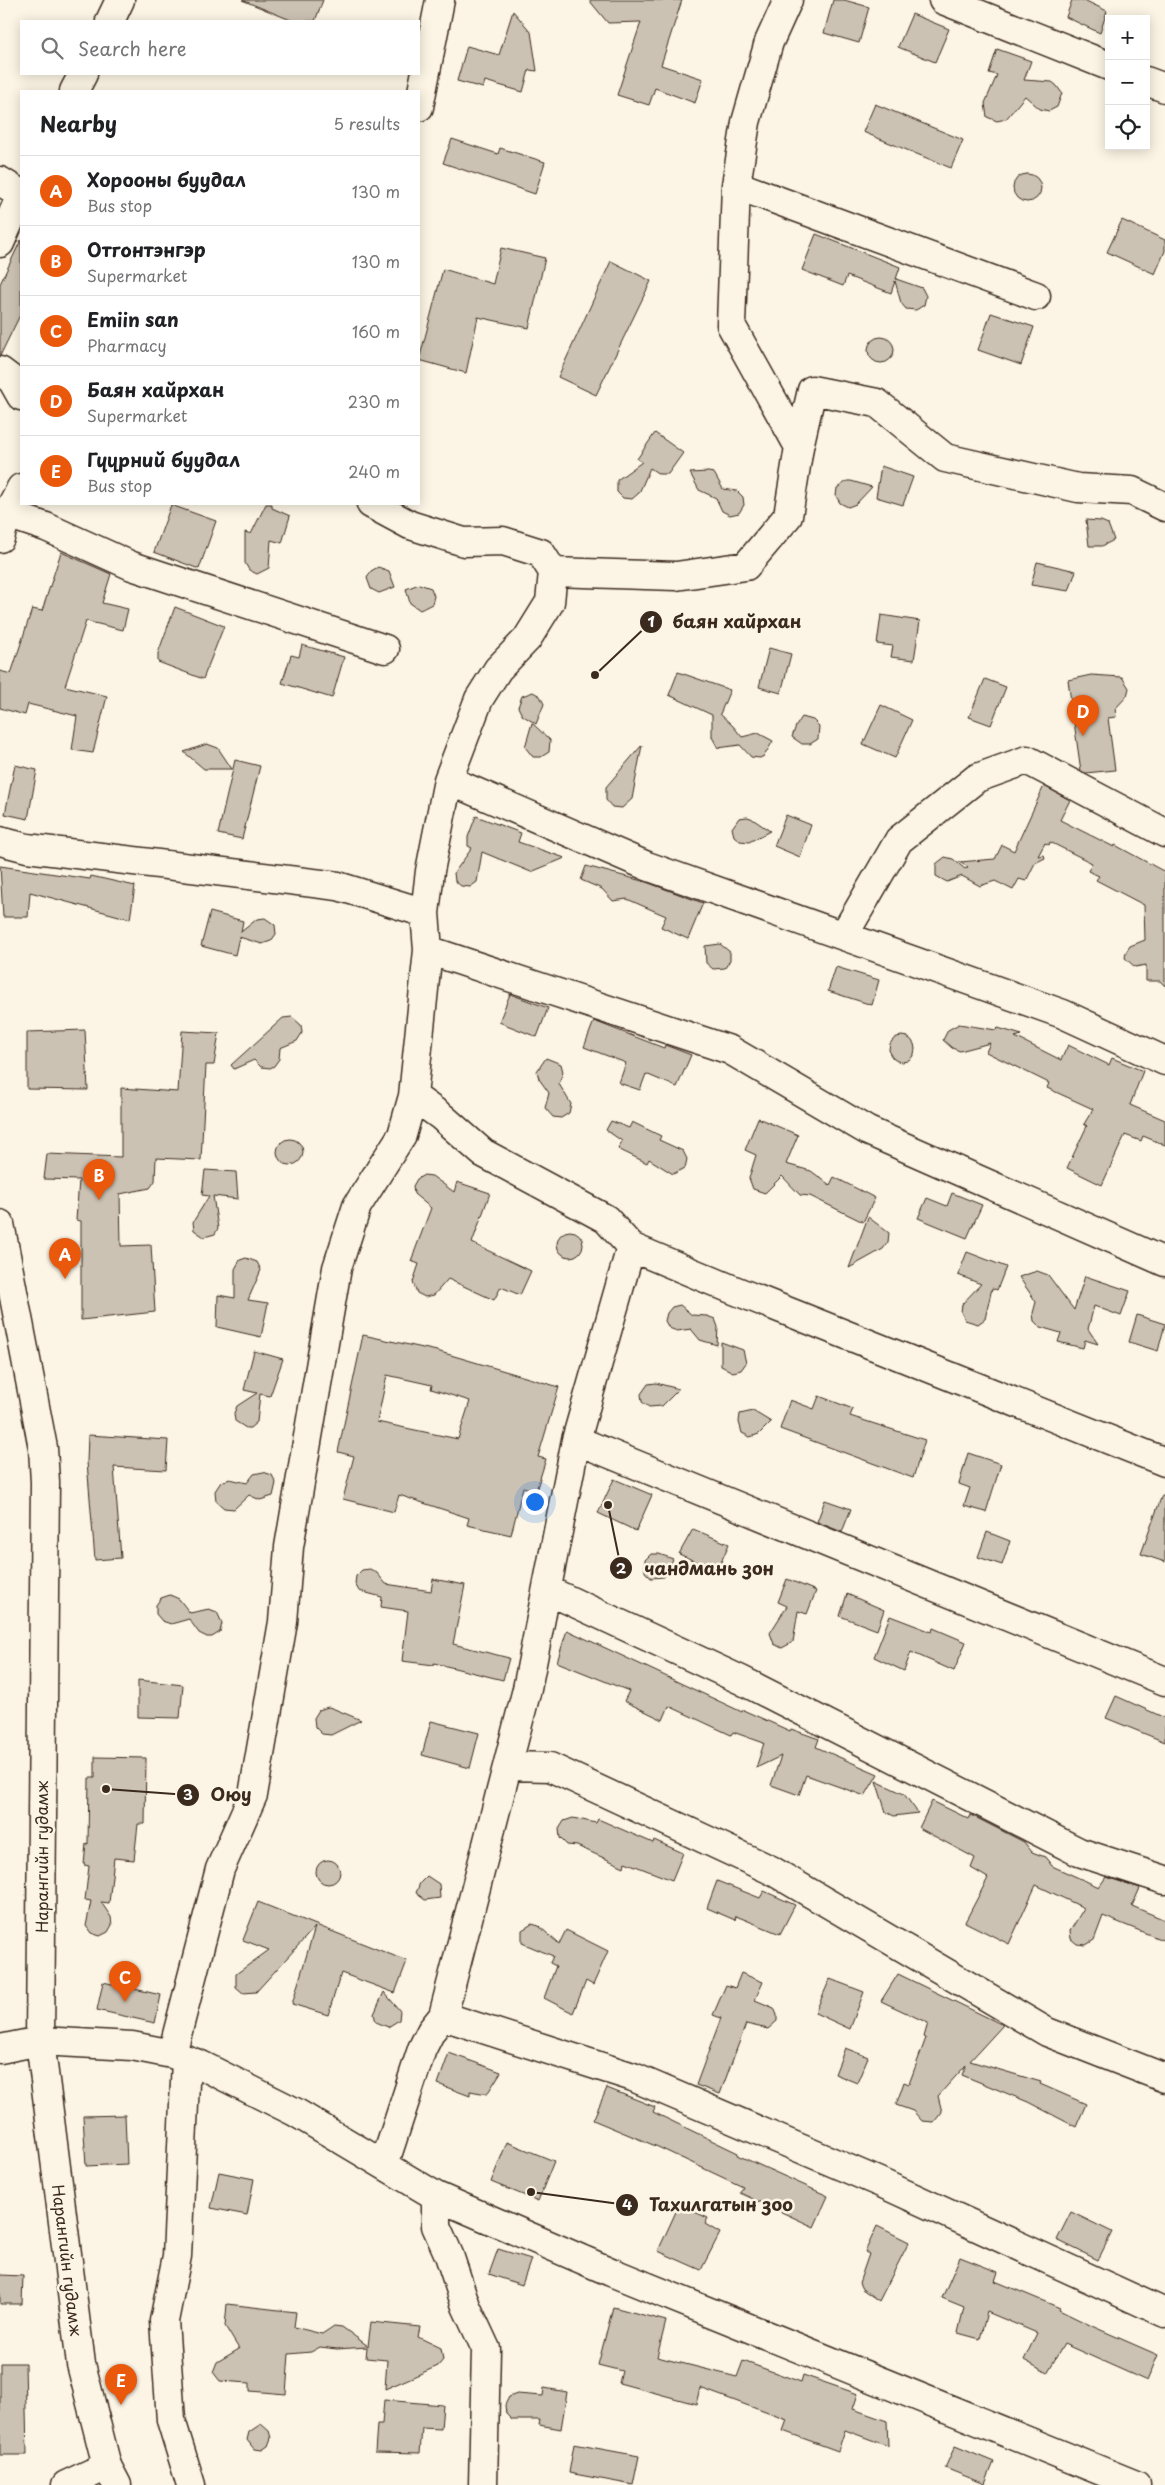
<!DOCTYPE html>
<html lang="en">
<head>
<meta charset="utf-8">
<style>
	:root { --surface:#fff; --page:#f6f6f6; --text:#202124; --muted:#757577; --line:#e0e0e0; --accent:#ea580c }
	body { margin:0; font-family:"Playpen Sans",sans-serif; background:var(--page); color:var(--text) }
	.controls { position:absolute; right:15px; top:15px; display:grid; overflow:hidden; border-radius:0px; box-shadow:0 2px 12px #0003 }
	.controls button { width:45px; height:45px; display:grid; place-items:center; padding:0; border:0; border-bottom:1px solid var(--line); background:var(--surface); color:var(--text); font:25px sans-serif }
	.you { position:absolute; left:534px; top:1501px; width:18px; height:18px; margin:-12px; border:4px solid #fff; border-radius:50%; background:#1a73e8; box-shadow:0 0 0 8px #1a73e833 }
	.badge { display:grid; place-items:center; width:32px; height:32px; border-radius:50%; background:var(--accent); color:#fff; font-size:16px; font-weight:700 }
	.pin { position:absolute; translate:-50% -41px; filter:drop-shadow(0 1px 2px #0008) }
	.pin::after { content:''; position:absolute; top:26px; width:18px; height:15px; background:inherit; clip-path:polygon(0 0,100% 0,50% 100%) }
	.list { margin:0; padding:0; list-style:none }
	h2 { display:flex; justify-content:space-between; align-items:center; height:65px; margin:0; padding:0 20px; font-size:21px }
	h2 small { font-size:16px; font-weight:400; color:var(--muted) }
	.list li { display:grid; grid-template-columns:32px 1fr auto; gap:15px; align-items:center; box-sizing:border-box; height:70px; padding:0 20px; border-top:1px solid var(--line) }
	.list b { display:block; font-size:19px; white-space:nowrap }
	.list p { margin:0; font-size:16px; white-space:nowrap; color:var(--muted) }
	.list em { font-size:16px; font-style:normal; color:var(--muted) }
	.icon { flex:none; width:28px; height:28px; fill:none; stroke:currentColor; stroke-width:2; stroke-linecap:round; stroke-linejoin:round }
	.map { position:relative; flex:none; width:1165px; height:2485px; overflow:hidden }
	.search { position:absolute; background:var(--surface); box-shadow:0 2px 12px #0003; left:20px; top:20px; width:400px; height:55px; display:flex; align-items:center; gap:12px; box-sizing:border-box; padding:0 18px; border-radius:0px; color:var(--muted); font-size:19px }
	.panel { position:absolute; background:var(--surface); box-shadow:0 2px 12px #0003; left:20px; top:90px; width:400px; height:415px; border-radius:0px }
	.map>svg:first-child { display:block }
</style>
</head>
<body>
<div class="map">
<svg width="1165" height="2485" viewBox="0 0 1165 2485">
	<rect width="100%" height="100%" fill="#fcf5e5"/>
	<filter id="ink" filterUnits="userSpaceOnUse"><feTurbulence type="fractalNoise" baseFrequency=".02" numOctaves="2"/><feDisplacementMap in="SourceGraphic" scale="10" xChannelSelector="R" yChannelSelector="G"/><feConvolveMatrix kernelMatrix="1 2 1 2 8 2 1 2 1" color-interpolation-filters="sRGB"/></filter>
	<g filter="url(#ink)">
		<path fill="#ccc2b3" stroke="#3b2a1e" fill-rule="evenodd" d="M242,0H323L315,21H293Z
			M589,0H682L661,65L703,79L695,103L655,88L649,105L617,95L641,22L608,23Z
			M833,0H844L869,7L859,43L824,33Z
			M1072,0H1084L1107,11L1100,33L1066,17Z
			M513,11L531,32L537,71L529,70L523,92L485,81L483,88L457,81L467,46L499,55Z
			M912,14L949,29L935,62L898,47Z
			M997,49L1031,61L1024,80L1052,82L1056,85L1062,93L1057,107L1049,111L1040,109L1025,96L1006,119L997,121L987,117L985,103L997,75L989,73Z
			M875,104L963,140L951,168L863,132Z
			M452,139L498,154L500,148L545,162L535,194L443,163Z
			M1013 188a14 14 0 1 1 28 0a14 14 0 1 1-28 0Z
			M1122,220L1165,240V251L1155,274L1107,252Z
			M816,234L900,267L896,279L922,288L926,296L924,305L916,310L906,309L901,303L895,281L891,293L847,276L843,286L802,270Z
			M21,240V313L0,356V284Z
			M501,248L545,258L529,328L478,317L466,373L419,360L443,269L493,284Z
			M611,261L651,281L596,395L558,377Z
			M991,313L1034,327L1021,365L978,350Z
			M868 350a13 13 0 1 1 26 0a13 13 0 1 1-26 0Z
			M655,433L683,453L668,474H659L650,468L639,493L632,499L623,498L617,492V480L642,462L637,459Z
			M881,466L913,477L903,505L876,497Z
			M708,472L714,473L723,489L737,491L743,497L744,505L739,513L730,515L722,511L716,498L699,490L690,473Z
			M847,481H851L872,487L856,504L848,507L840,503L836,496L837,488Z
			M266,504H272V508L290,516L282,543L271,540L269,568L257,574L249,570L245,563V532L251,534Z
			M171,505L216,521L199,569L154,552Z
			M1086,520L1101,521L1108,524L1114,540L1102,546H1089Z
			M61,552L111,574L102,603L128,609L123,630L86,621L65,686L107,696L93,753L72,750L77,716L28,704L25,715L0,708V671L11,674L32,609L42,611Z
			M1037,562L1076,571L1069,591L1031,585Z
			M378,567L389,571L395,587L379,593L371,589L367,578L371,571Z
			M419,584L431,588L434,596L432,604L420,610L410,603L406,589Z
			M175,607L224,626L203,679L158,662V653Z
			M881,615L920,621L914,660L891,657L893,646L877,644Z
			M302,645L344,657L332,698L282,683L291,655L299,657Z
			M769,648L791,654L781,693L759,687Z
			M678,672L730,690L720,714L733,726L742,737L758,733L773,741L764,756L760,758L751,757L740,745L718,748L712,737V715L669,695Z
			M1091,675L1122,677L1129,688L1127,696L1115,709L1116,717L1108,718L1115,770L1086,773L1081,771L1068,680Z
			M985,679L1006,687L991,725L969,717Z
			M533,692L540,696L544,704L536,724L522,715L518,707L522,696Z
			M881,705L912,720L895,758L863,744Z
			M802,717L813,720L819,726L818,739L810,744H802L792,737L796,726Z
			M532,723L550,740L549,752L541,757H533L525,747Z
			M207,744L218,748L232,769H204L184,752Z
			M642,745L632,799L622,808L612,807L606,800V787Z
			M235,760L260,766L242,839L218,834Z
			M15,765L37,770L28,819L5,814Z
			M1044,786L1070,800L1060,820L1114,847L1115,845L1165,872V986L1160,981H1146V965L1135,967L1125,958L1126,952L1130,946L1145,940L1144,905L1096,880L1099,876L1088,871L1092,863L1050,842L1049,845L1045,843L1038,856L1044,855L1045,858L1035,863L1026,881L1019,879L1013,890L995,881L980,886L962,876L947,882L936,876V864L945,857L953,859L965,869L968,867L959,862L995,859L1002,845L1014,851Z
			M786,815L811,825L800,857L774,846Z
			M476,816L521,833L518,842L565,858L531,872L482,852L477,882L470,887L461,886L455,881L454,873L472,848L468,846V837Z
			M747,817L751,818L770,831L749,842L740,841L734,836L732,828L739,818Z
			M0,866L90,879L91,876L135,886L130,919L30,892L28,917H3Z
			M586,866L646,882L703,903L688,939L661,927L666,916L627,899L613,901L602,889L581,880Z
			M210,912L243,921L241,932L257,919L265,918L275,925L276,934L271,941L262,944L239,937L235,955L201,946Z
			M720,944L730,952V960L725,968L713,969L706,963L705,946Z
			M836,967L879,980L872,1005L828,991Z
			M510,994L548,1008L537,1037L499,1022Z
			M292,1017L301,1025L302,1033L297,1041L280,1048L279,1059L274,1066L270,1068L261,1067L254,1060L234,1069L231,1065L283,1018Z
			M594,1021L664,1048L665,1045L691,1055L677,1087L646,1074L640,1090L619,1083L626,1063L584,1047Z
			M959,1024L996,1030L998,1028L1022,1035L1015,1037L1061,1060L1068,1045L1109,1065L1112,1058L1143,1071L1130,1105L1165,1120V1145L1143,1136L1141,1141L1125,1135L1102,1185L1067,1168L1087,1126L1084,1124L1093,1109L1047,1088L1049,1083L986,1052L990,1043L960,1051L952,1048L943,1040L948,1030Z
			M85,1030L88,1090L27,1089V1032Z
			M182,1031L219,1033L214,1065H206L201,1160L156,1158L155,1181L150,1188L120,1194L121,1246L151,1245L155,1312L81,1320V1221L76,1220L79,1180L44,1179L47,1154L121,1157V1088L178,1092Z
			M889 1049a13 13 0 1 1 26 0a13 13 0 1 1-26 0Z
			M546,1058L561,1064L563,1072L559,1084L571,1104L569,1113L561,1118L553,1117L545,1108L549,1093L539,1079L537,1071Z
			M758,1118L798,1135L786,1164L811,1171L830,1185L834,1177L875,1198L863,1222L810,1196L800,1195L782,1176L765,1193L753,1189L749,1178L756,1155L745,1150Z
			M611,1121L629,1128L632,1122L661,1136L659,1140L683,1151L687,1159L685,1168L673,1174L649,1159L647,1163L618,1149L622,1141L606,1130Z
			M277 1152a13 13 0 1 1 26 0a13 13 0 1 1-26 0Z
			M205,1170L236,1172L238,1199L213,1196L218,1228L215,1234L204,1237L194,1230L193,1222L209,1196L202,1195Z
			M424,1175L432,1176L454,1192L457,1182L490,1193L472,1243L531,1271L520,1295L501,1287L494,1300L448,1279L434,1295L425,1297L417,1293L413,1282L419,1264L411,1261L431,1208L414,1194L413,1186L417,1179Z
			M952,1193L982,1205L967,1238L918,1218L927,1198L947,1206Z
			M868,1217L889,1233L888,1242L883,1249L849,1268Z
			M557 1244a13 13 0 1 1 26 0a13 13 0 1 1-26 0Z
			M967,1252L1006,1267L997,1290L992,1288L985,1319L978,1324L965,1320L961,1312L962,1304L981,1284L958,1275Z
			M246,1258L257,1262L261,1270L248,1300L268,1303L261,1337L217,1327L218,1295L235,1298V1269L240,1260Z
			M1037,1271L1048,1275L1074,1310L1085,1276L1130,1291L1121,1316L1094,1306L1088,1329L1098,1344L1085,1340L1083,1348L1058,1342L1061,1333L1040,1327L1034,1321L1033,1313L1036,1302L1019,1277Z
			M680,1305L692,1315L707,1316L715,1319L718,1327L717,1345L700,1340L691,1329L677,1331L669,1328L665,1321L667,1313L672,1307Z
			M1137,1315L1165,1324L1158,1351L1129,1342Z
			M363,1335L437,1351L559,1387L538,1457L546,1459L536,1491L523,1487L511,1535L467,1525L469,1518L399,1495L394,1512L343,1499L354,1456L338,1452ZM387,1375L432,1385L431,1389L470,1401L458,1439L377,1422Z
			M721,1342L743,1350L746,1363L741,1370L733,1372L721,1366Z
			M254,1351L283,1359L270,1396L260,1394L257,1422L250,1428H246L235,1421L234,1413L237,1406L257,1393L244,1390Z
			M656,1383L679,1389L662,1406L649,1407L642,1402L641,1394L648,1384Z
			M819,1396L853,1409L850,1416L925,1440L913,1478L780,1429L790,1400L814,1409Z
			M753,1411L771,1422L759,1434L750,1437L742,1433L739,1422L740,1414Z
			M88,1435L168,1440L166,1470L114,1467L121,1558L95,1560L87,1462Z
			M968,1453L1001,1464L986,1512L964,1506L970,1488L959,1484Z
			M263,1472L272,1475L276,1483L273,1496L260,1500L249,1495L234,1509L224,1508L216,1501L215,1491L221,1482L230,1479L247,1483L254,1474Z
			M614,1479L652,1495L636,1531L598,1513Z
			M1162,1495H1165V1562L1141,1554Z
			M825,1500L851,1509L842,1532L817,1522Z
			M693,1529L729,1544L717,1571L679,1554Z
			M987,1532L1010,1541L1002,1565L978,1557Z
			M651,1554H659L673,1559L664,1577L651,1578L645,1572V1560Z
			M370,1569L377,1573L386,1584L431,1591L433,1579L465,1585L453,1644L509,1658L503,1680L434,1663V1665L402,1661L408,1611L381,1607L382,1597L359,1591L355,1584L356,1576L362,1570Z
			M787,1579L816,1591L807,1614L798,1611L793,1642L782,1648L774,1644L770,1633L787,1606L778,1602Z
			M847,1594L884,1610L877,1630L840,1616Z
			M170,1595L179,1599L190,1613L209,1609L217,1612L222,1623L220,1632L212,1637H207L199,1633L189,1619L171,1624L162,1621L156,1614V1605L161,1598Z
			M890,1616L932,1632L933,1628L966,1642L954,1671L911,1652L904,1671L874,1657Z
			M567,1630L742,1712L743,1710L790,1731L791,1729L819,1739L816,1747L878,1774L865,1796L806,1775L799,1795L771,1785L781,1756L756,1768L764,1743L733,1732L731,1735L669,1706L663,1720L624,1701L629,1691L557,1662Z
			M138,1680L183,1685L180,1718L138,1717Z
			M1116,1696L1165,1718V1742L1106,1718Z
			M328,1707L332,1708L361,1720L331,1735L322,1734L315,1727L314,1718L319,1710Z
			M431,1721L479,1733L470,1768L422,1755Z
			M95,1757L146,1758L145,1824H138L134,1860L114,1858L109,1903L101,1902L111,1917L112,1925L108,1932L100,1936L91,1933L86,1926L91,1901L85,1900L89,1866L84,1865L86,1843L88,1844L89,1778H95Z
			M876,1781L904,1794L918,1813L894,1816L886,1812Z
			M932,1801L969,1819L971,1815L1024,1842L1032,1852L1045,1857L1052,1866L1099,1887L1106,1877L1140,1888L1132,1906L1165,1920V1941L1103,1916L1094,1940L1086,1945L1077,1944L1071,1939L1070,1931L1084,1908L1036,1885L1009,1944L965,1922L988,1878L971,1868L975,1858L919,1828Z
			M573,1818L596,1823L598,1819L653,1843L654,1840L683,1853L672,1880L625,1862L624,1867L577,1846L567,1845L560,1838L559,1829L564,1821Z
			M316 1872a12 12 0 1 1 24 0a12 12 0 1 1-24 0Z
			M427,1876L439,1884L440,1898L425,1900L416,1893L420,1883Z
			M717,1881L760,1898L764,1891L795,1905L780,1934L736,1916L735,1920L707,1908Z
			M258,1902L407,1961L395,1993L341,1973L328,2015L292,2004L315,1927L256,1992L243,1993L236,1987V1974L269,1950L243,1940Z
			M532,1924L539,1926L559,1944L566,1930L608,1951L593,1985L586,1981L573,2013L544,1998L556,1966L550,1963L553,1956L522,1943V1930Z
			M741,1973L763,1982L755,2000L774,2008L777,2015V2021L768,2029L746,2024L720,2094L696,2085L721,2018L713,2015L726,1985L735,1988Z
			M898,1974L1003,2025L970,2061L1041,2082L1040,2084L1086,2104L1076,2127L1028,2102L962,2075L966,2065L938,2096L942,2112L934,2122L922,2121L913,2111L896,2105L904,2082L909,2084L926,2038L924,2037L928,2023L881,2001Z
			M830,1979L864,1992L850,2029L815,2013Z
			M103,1982L161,1995L155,2023L97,2010Z
			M384,1992L400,2011L399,2020L388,2027L376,2022L374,2014Z
			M845,2048L868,2057L857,2083L835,2074Z
			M449,2053L501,2072L487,2094L470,2091V2096L438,2084Z
			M607,2088L655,2107L653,2112L738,2153L737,2155L828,2196L814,2227L740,2193L743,2187L658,2147L593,2120Z
			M125,2115L127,2164L86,2166L83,2116Z
			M507,2142L554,2161L538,2201L491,2182Z
			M219,2172L254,2179L247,2215L211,2208Z
			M679,2205L708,2218L705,2224L720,2233L701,2270L658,2251Z
			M1071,2212L1112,2232L1098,2260L1057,2240Z
			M877,2226L909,2242L879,2301L862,2289L859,2283L869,2254L865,2252Z
			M498,2249L531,2259L522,2285L489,2274Z
			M960,2257L998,2272L995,2281L1060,2308L1059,2310L1094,2327L1158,2355L1147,2381L1064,2344L1047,2373L1024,2360L1037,2333L987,2312L980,2339L958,2333L964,2307L942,2298Z
			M0,2275L23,2276L22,2304H0Z
			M227,2304L296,2312L294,2327L322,2334L334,2326L342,2327L368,2346L371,2322L420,2327L418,2337L441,2348L443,2360L438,2366L385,2389L387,2360L366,2358L367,2347L337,2349L320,2347L311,2352L289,2354L286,2394L250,2391V2383L220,2381L213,2372L217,2362L239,2349L225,2326Z
			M613,2307L666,2321L657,2357L737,2377L743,2361L801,2382L803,2375L858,2394L853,2409L887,2421L888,2446L845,2430L838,2451L783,2431L787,2420L700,2388L696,2404L619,2383L622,2371L598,2365Z
			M0,2363H25L27,2455H0Z
			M544,2388L567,2392L561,2429L539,2425L540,2420H512L506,2414L505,2405L509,2397L517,2394L543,2396Z
			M384,2400L443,2405L441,2429L422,2428L420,2453L375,2452L377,2424H382Z
			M261,2424L269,2431L271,2438L268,2446L262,2450L254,2449L247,2440L249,2432Z
			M574,2444L639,2456L633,2485L569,2473Z
			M955,2446L994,2462L985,2484L945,2468Z"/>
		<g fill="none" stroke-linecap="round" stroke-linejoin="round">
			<defs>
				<path id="minor" d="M788,0L769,42L746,122L736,185L731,325L799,447
					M943,0L1109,66
					M110,21L120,0
					M1146,81L1165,88
					M74,91L83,74
					M0,181L21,194
					M736,185L1036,296
					M0,243L21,195
					M0,371L12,380L21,396
					M371,504L410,525L464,542L503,541L541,553L553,572L550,602L527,639L498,669L479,699L448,780L430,871L425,913L428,950L413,1096L442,1117L483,1153L606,1219L631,1247L576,1440L527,1689L443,2016L431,2031L422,2049L384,2165
					M7,514L46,527L132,566L385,649
					M553,572L676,576L746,566L788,516L799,447L812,390L877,403L945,458L1078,488L1132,491L1165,507
					M448,780L647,866L1063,1014L1165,1061
					M0,841L27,848L338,886L425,913
					M844,935L899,840L977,778L1027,760L1165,833
					M428,950L730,1050L868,1131L1165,1262
					M631,1247L729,1288L1165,1462
					M576,1440L1165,1681
					M547,1590L741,1680L1079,1852L1165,1880
					M508,1766L550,1767L771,1870L1047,2032L1165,2078
					M443,2016L633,2077L879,2182L1165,2313
					M40,2041L132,2046L172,2054L201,2065L295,2112L436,2196L611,2272L1136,2485
					M172,2054L220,1869L253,1795L283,1622L289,1547L337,1268L357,1206L402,1135L413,1096
					M186,2060L177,2256L164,2321L171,2420L191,2485
					M436,2196V2226L449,2255L466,2306L486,2349L483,2485
					M66,2485L107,2466"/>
				<path id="major" d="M419,107L440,0
					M0,538L7,514L21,488
					M0,1224L43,1448L45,1482L40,2041L81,2364L107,2466L117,2485
					M0,2049L40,2041"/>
			</defs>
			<use href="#minor" stroke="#3b2a1e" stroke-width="31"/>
			<use href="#major" stroke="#3b2a1e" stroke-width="31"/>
			<use href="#minor" stroke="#fcf5e5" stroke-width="28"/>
			<use href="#major" stroke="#fcf5e5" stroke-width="28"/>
		</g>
	</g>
	<g text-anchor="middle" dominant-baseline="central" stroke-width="5" stroke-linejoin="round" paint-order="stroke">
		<g font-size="16" fill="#3b2a1e" stroke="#fcf5e5">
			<text transform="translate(41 1857) rotate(-90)">Нарангийн гудамж</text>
			<text transform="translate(68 2260) rotate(83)">Нарангийн гудамж</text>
		</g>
	</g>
	<path fill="none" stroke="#3b2a1e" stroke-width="2" d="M595 675L651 622M608 1505L621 1568M106 1789L188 1795M531 2192L627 2205"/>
	<g fill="#3b2a1e" stroke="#fcf5e5" stroke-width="2">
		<circle cx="595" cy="675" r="5"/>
		<circle cx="608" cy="1505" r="5"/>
		<circle cx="106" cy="1789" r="5"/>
		<circle cx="531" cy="2192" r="5"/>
		<circle cx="651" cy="622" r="12"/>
		<circle cx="621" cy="1568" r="12"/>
		<circle cx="188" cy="1795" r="12"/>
		<circle cx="627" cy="2205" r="12"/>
	</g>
	<g font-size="15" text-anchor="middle" font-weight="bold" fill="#fff">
		<text x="651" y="627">1</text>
		<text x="621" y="1574">2</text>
		<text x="188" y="1800">3</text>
		<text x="627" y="2210">4</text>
	</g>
	<g font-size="18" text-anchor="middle" font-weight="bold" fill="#3b2a1e" stroke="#fcf5e5" stroke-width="5" stroke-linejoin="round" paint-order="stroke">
		<text x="737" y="628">баян хайрхан</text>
		<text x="709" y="1575">чандмань зон</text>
		<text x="231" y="1801">Оюу</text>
		<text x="721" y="2211">Тахилгатын зоо</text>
	</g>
</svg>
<div class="controls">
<button>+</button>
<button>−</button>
<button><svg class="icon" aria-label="locate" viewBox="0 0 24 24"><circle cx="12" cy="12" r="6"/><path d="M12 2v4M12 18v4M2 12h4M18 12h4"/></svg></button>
</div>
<div class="you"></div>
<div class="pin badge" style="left:65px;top:1279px">A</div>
<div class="pin badge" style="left:99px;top:1200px">B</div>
<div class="pin badge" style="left:125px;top:2002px">C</div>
<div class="pin badge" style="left:1083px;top:736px">D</div>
<div class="pin badge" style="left:121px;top:2405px">E</div>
<div class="search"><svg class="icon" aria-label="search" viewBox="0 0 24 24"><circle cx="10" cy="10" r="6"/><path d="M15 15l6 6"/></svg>Search here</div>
<section class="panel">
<h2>Nearby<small>5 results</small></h2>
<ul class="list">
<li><span class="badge">A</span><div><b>Хорооны буудал</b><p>Bus stop</p></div><em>130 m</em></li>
<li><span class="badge">B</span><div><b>Отгонтэнгэр</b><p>Supermarket</p></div><em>130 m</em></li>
<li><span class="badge">C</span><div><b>Emiin san</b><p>Pharmacy</p></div><em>160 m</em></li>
<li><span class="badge">D</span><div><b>Баян хайрхан</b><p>Supermarket</p></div><em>230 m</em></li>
<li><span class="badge">E</span><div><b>Гүүрний буудал</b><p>Bus stop</p></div><em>240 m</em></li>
</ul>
</section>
</div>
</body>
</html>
